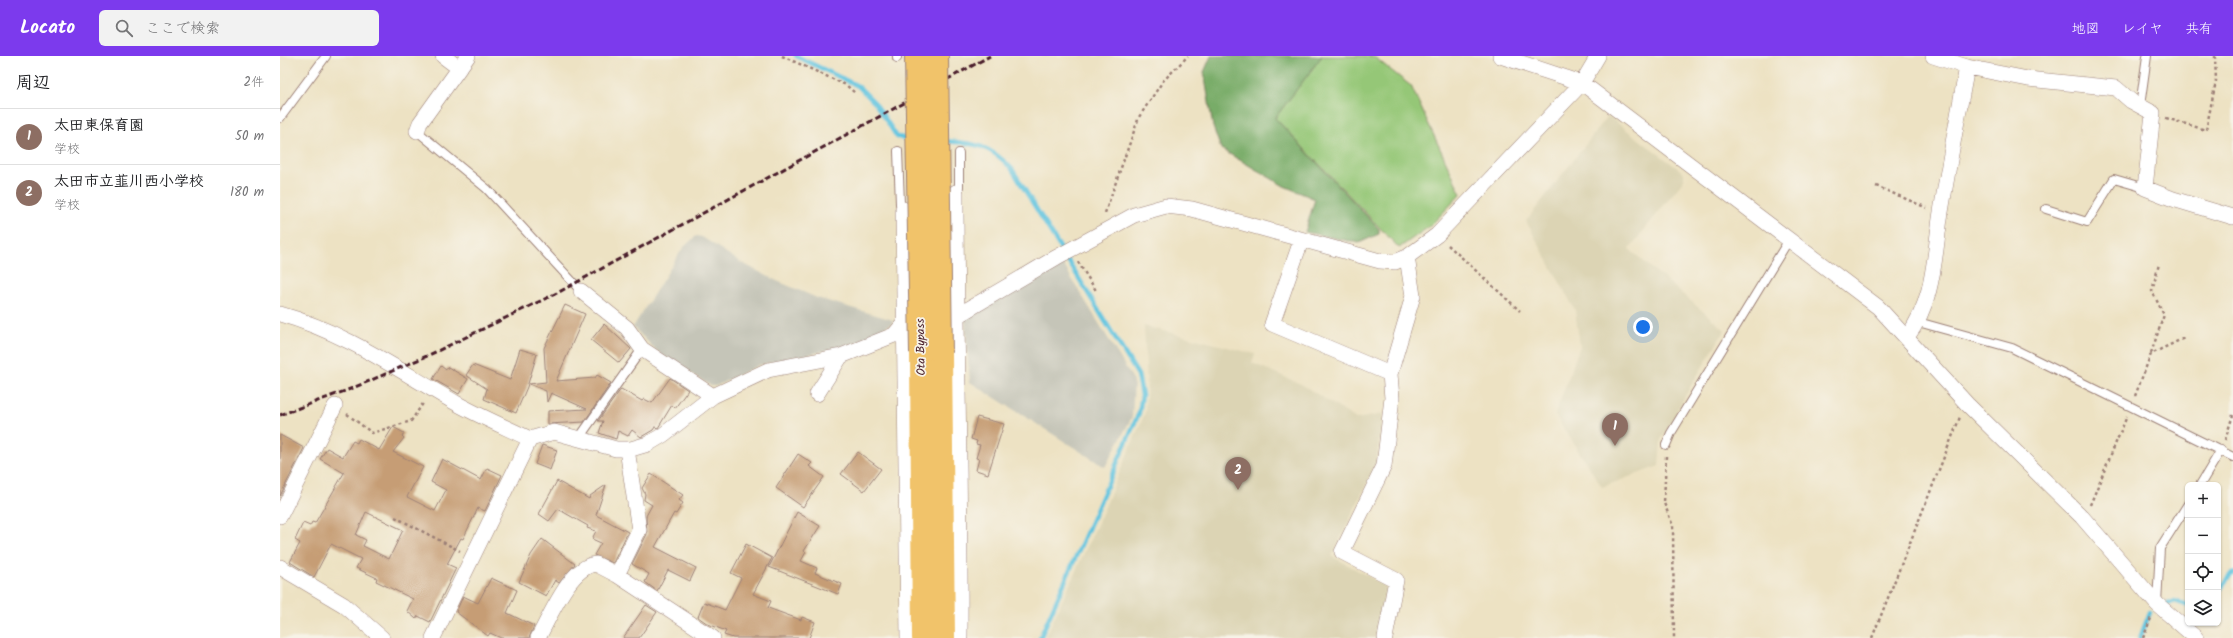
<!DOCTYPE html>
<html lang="ja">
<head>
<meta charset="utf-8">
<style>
	:root { --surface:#fff; --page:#f2f2f2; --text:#202124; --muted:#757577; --line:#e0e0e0; --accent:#7c3aed }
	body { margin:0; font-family:Kalam,"Klee One",sans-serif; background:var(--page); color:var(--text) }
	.controls { position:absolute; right:12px; bottom:12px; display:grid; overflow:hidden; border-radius:6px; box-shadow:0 1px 3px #0004 }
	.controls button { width:36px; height:36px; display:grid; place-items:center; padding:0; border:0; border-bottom:1px solid var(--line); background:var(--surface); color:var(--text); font:20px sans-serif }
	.you { position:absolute; left:1363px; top:271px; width:14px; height:14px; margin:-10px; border:3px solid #fff; border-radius:50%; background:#1a73e8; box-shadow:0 0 0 6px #1a73e833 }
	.badge { display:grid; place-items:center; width:26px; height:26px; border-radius:50%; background:var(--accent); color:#fff; font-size:13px; font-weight:700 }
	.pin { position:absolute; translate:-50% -33px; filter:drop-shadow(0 1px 2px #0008) }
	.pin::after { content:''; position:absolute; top:21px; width:14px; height:12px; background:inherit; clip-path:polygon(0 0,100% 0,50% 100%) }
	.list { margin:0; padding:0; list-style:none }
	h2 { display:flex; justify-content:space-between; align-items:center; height:52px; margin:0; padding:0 16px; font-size:17px }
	h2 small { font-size:13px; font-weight:400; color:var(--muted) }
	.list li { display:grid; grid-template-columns:26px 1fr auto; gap:12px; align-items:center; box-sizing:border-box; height:56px; padding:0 16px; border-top:1px solid var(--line) }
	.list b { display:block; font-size:15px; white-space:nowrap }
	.list p { margin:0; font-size:13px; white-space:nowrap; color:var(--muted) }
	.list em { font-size:13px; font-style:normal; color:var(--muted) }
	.icon { flex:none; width:22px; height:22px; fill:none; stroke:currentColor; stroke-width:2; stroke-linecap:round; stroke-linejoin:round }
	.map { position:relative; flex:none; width:1953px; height:582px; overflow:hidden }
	header { display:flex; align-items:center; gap:24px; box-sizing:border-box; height:56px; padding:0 20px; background:var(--accent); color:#fff }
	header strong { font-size:19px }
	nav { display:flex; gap:22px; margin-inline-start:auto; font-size:14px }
	.search { width:280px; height:36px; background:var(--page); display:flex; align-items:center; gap:10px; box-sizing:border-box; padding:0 14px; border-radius:6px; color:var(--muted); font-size:15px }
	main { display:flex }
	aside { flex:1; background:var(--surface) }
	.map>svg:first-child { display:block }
</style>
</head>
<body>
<header>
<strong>Locato</strong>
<div class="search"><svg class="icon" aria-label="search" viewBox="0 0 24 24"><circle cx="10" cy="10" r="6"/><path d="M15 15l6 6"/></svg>ここで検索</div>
<nav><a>地図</a><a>レイヤ</a><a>共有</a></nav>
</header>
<main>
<aside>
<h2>周辺<small>2件</small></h2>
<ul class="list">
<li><span class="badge" style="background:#8d6e63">1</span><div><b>太田東保育園</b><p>学校</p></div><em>50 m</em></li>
<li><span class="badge" style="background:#8d6e63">2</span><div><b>太田市立韮川西小学校</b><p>学校</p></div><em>180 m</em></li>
</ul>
</aside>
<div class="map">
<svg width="1953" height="582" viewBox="0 0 1953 582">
	<rect width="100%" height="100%" fill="#f7f3e8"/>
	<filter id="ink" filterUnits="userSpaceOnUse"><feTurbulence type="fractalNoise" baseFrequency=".025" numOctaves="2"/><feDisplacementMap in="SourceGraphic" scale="8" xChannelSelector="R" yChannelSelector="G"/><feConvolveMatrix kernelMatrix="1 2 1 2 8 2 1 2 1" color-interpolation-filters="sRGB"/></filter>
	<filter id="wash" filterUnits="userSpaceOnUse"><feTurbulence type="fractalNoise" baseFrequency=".012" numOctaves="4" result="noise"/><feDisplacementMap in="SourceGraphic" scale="16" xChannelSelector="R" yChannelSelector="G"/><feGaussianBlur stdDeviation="0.9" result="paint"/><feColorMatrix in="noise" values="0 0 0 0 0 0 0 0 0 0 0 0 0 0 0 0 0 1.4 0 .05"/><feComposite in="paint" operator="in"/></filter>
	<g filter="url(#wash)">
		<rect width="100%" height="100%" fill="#ede2c3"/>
		<path fill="#dcd4b4" d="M1328,60L1404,117V124L1349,193L1445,274L1409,333L1381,384L1379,410L1322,431L1275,359L1300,290L1295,254L1246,165Z
			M864,270L975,298L972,307L1021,328L1076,363L1103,358L1096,408L1052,500L1107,531L1097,582H765L821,460L865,357L867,327Z"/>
		<path fill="#c5c5b8" d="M416,180L422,181L460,206L497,225L537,242L613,264L612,267L580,286L568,290L479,309L436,330H431L381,299L353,271L403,192Z
			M781,205L854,325L852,361L825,411L690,326L685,263Z"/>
		<path fill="#95c777" stroke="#707351" d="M1042,0H1093L1131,30L1181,138L1150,170L1119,192L995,62Z"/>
		<path fill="#78ac68" stroke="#61664a" d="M931,0H1042L995,62L1099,173V178L1079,187L1025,176L1035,143L1004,130L941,93L933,71L924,16Z"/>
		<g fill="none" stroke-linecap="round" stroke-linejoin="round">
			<path stroke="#62c5e0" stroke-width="4.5" d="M516,0L578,30L595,47L617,81L631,83
				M664,85C695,87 710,89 732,113L858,319L862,339L859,357L760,582
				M1938,536L1953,517
				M1888,548L1895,545L1908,550
				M1860,582L1870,556"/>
		</g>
		<g id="blocks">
			<path fill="#c69d74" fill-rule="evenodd" d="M285,249L305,258L276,325L315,322L317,319L331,327L304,366L268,368V355L307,353L271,337L267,346L266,335L249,328L266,326L264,292Z
				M324,268L351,293L339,307L311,284Z
				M240,293L257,298L247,331L236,357L204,343L207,333L186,319L193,309L230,324Z
				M161,310L166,314L168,311L188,323L179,338L153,323Z
				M390,322L408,334L395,352L392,349L378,372L375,371L373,374L361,381L352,374L348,380L338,375L336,383L319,377L323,365H318L341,333L362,345L364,343L372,347Z
				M697,361L724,368L708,418L696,414L699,403L696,402L700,389L696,388L697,385L691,383Z
				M113,371L124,377L122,380L124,382L113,396L143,411L127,441L155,455L166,434L151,426L162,403L201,424L207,412L222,419L205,455L198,452L183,483L181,482L167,508L176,512L150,566L138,560L136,563L127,555L133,543L96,525L97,522L76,512L81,503L51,488L34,521L10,506L20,487L15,484L23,467L30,470L32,466L35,467L64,417L40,403L47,392L63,401L73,385L77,387L79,383L99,394ZM86,456L123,474L109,503L83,490L86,484L76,479Z
				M0,379L24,392L0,440Z
				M262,389L277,394L270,414L255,408Z
				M578,396L601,413L584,435L561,418Z
				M518,398L532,407L529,410L544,421L523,451L496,432Z
				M371,418L403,439L399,444L403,447L396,458L394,457L375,491L416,512L410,525L388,514L377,535L365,526L369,518L352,508L367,478L366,460L372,449L364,444L365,438L362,432Z
				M277,425L309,443L310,440L326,429L316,459L348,476L333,507L314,499L321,487L312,483L316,475L307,472L308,470L278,453L269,465L259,458Z
				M517,456L540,470L524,495L526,496L521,505L537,512L535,517L562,528L558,538L489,511Z
				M262,483L295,508L279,527L275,524L266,540L239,526L251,499Z
				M466,488L492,502L473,538L491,545L488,552L521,564L522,561L535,566L529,582H453L444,579L446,575L428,568L418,561L424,546L445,554L461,522L451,517Z
				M211,522L237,534L227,557L254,570L249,582H221L210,577L208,580L176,556L183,540L198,547Z
				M366,549L377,556L359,582H343Z"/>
		</g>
	</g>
	<g filter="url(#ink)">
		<use href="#blocks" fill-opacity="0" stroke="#9c8077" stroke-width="1"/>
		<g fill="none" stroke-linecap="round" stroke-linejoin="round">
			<defs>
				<path id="service" d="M617,0V2
					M1860,50L1867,0
					M0,62L46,0
					M137,75L207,133L301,235
					M618,95L620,148L623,153
					M676,136L679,131V97
					M1766,153L1807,166L1834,123L1865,132
					M1638,266L1732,292L1953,401
					M299,382L362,293
					M1386,389L1391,377L1510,182
					M1920,429L1941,394
					M1877,547L1880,492L1908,448"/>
				<path id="minor" d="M163,0L179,12
					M1220,0L1302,27L1598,251L1687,348L1802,461L1877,548L1916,582
					M1653,0L1687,11L1748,23L1836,32L1851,45L1873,57L1865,132L1893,143L1953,161
					M137,75L140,67L188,0
					M676,136C676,285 681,433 680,582
					M623,153L628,582
					M1021,185L992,268L1110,318
					M301,235L347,272L362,293L433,340
					M0,258C65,276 118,314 176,347C199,360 225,371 250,383L274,376L336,393H351L368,388L383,379L433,340L488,314L561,300L614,279L624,278
					M614,279L625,266L670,264L777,201L854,159L886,150L912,153L1100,205L1115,206L1127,201L1157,179L1302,27L1318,0
					M1627,281C1655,244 1654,199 1661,156C1669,107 1678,59 1687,11
					M537,338L561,300
					M0,460L55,350
					M0,511L64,549L102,582
					M337,519L359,474L347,393
					M153,582L250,383
					M258,582C270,561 290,510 316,508L337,519L433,582
					M1105,582L1116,524L1062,496L1104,410L1112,342L1110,318L1133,240L1127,201"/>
				<path id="trunk" d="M641,297L643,582
					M661,297L664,582"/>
			</defs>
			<use href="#service" stroke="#9c8077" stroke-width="10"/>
			<use href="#minor" stroke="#9c8077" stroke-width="16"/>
			<use href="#trunk" stroke="#9c8077" stroke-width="24"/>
			<path stroke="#9c8077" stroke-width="2.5" stroke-dasharray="3 3" stroke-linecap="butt" d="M502,0L566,29L575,37
				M1886,62L1926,74L1936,25L1935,0
				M1596,130L1647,152
				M825,157L859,61L883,25L908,0
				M1168,189L1240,255
				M798,206L817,236
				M1871,297L1884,259L1872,235L1879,208
				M1855,340L1871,298L1904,282
				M67,358L92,377L131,365L144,346
				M1945,384L1953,359
				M1386,400L1384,447L1393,470L1394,582
				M1810,449L1847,360
				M115,461L180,495
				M1592,582L1680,361
				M1863,582L1871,562"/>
			<use href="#service" stroke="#fff" stroke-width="8"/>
			<use href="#minor" stroke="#fff" stroke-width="15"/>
			<use href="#trunk" stroke="#f1c36a" stroke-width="22"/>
			<path stroke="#4a1f2b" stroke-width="3" stroke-dasharray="6 3" stroke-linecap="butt" d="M0,359L73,332L147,300L279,236L710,0"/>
			<defs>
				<path id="trunk-bridge" d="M636,0L641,297
					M657,0L661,297"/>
			</defs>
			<use href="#trunk-bridge" stroke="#9c8077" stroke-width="24" stroke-linecap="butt"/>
			<use href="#trunk-bridge" stroke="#f1c36a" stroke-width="22"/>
		</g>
	</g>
	<g text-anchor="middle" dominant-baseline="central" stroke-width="3.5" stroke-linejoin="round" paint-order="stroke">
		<g font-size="12" fill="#4a1f2b" stroke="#f7f3e8">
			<text transform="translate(641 291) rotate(-91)">Ota Bypass</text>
		</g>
	</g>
</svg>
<div class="controls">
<button>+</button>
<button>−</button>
<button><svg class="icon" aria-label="locate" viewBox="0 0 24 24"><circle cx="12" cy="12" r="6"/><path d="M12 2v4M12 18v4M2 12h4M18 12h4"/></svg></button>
<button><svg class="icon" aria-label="layers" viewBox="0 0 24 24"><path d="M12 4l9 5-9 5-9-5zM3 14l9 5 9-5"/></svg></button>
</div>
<div class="you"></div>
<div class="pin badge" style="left:1335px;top:390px;background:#8d6e63">1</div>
<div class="pin badge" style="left:958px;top:434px;background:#8d6e63">2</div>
</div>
</main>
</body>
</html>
